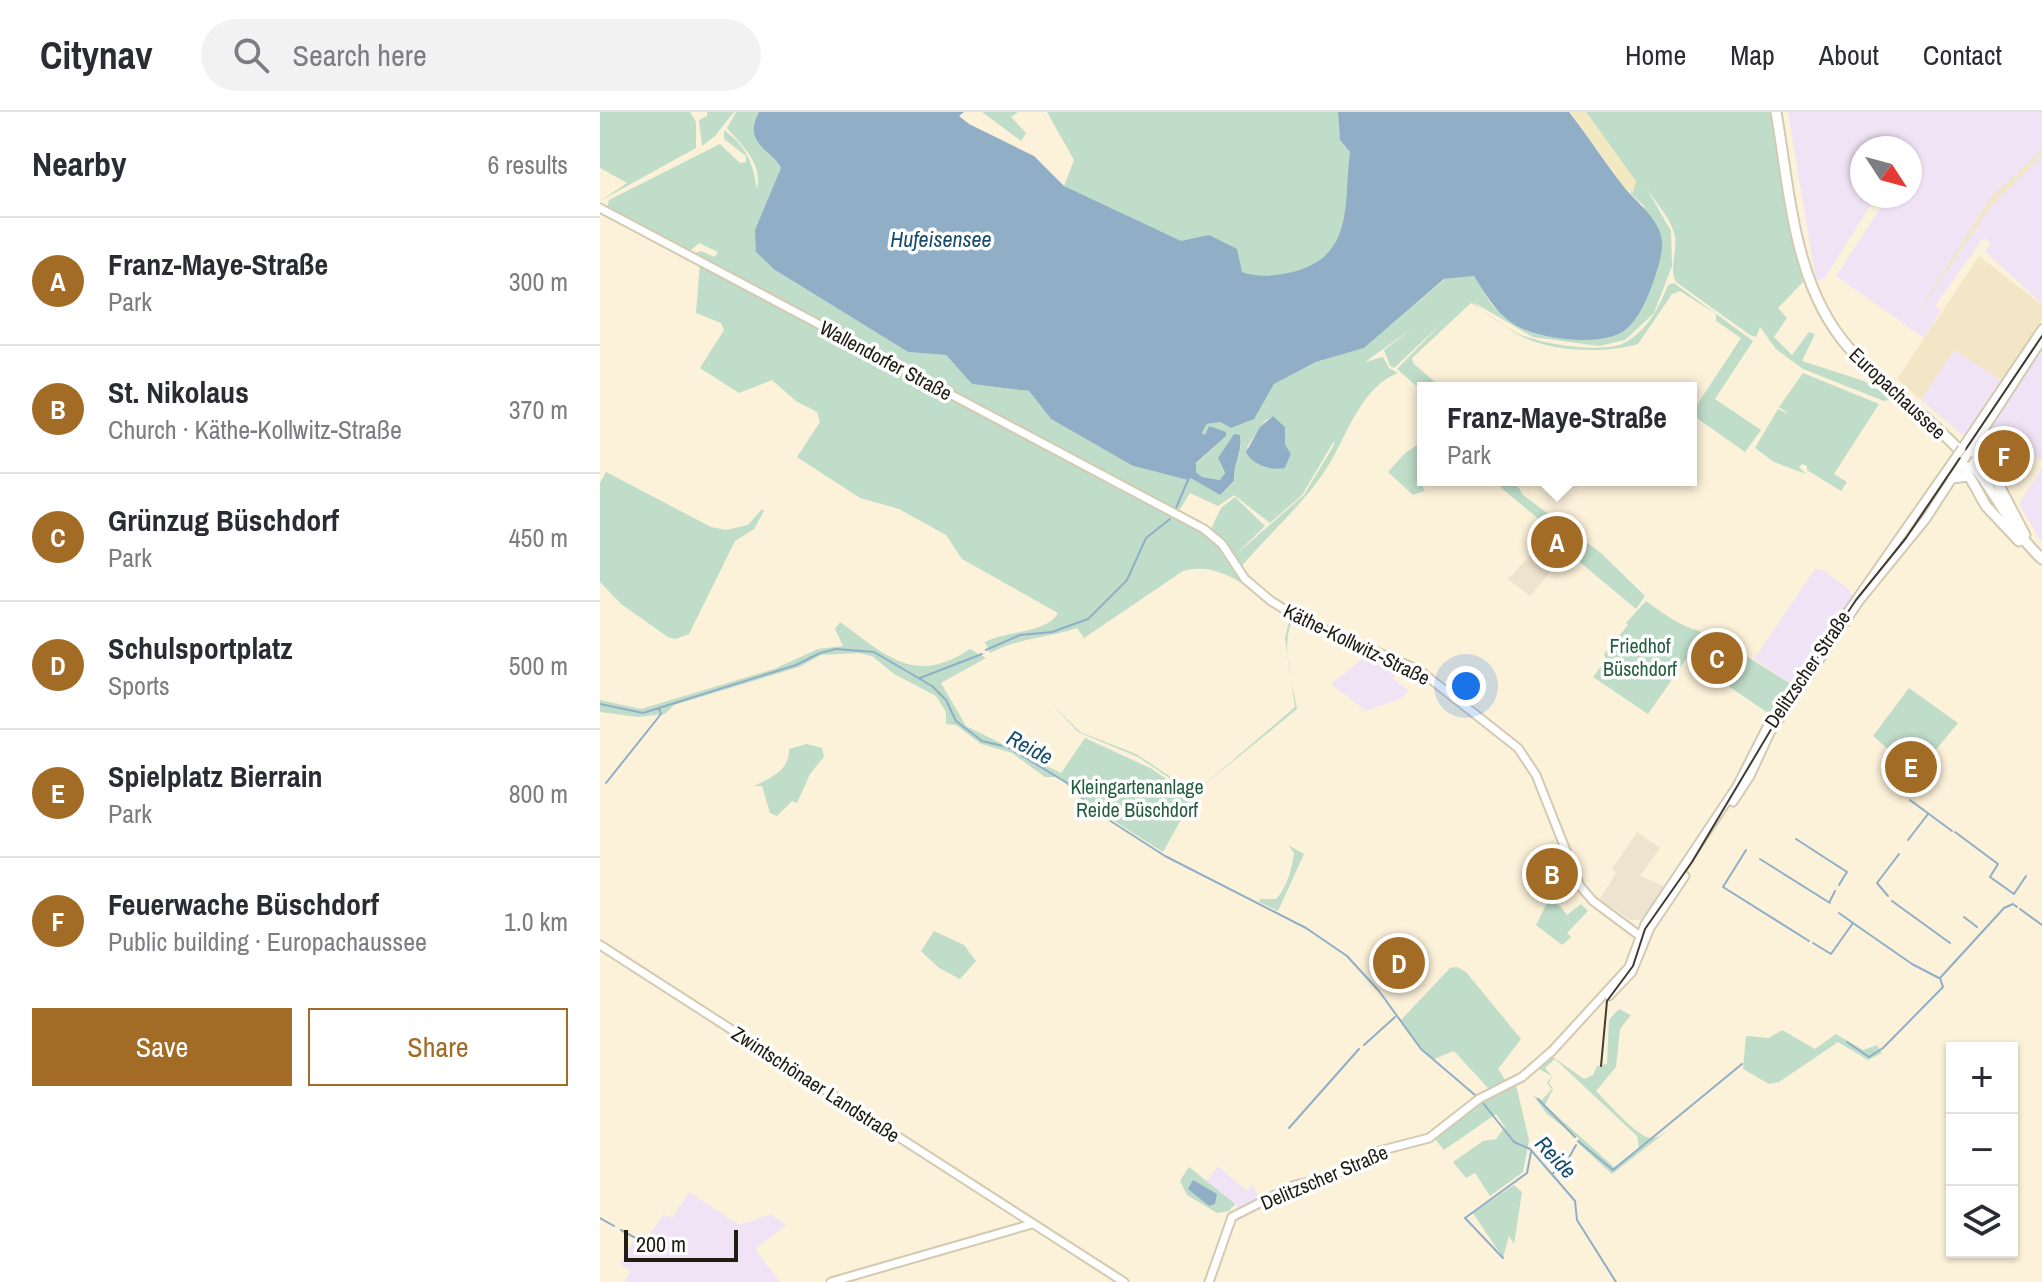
<!DOCTYPE html>
<html lang="en">
<head>
<meta charset="utf-8">
<style>
	:root { --surface:#fff; --page:#f2f2f3; --text:#2b2b33; --muted:#7c7c81; --line:#e1e1e2; --accent:#a26b26 }
	body { margin:0; font-family:"Archivo Narrow",sans-serif; background:var(--page); color:var(--text) }
	.controls { position:absolute; right:24px; bottom:24px; display:grid; overflow:hidden; border-radius:0px; box-shadow:0 2px 6px #0004 }
	.controls button { width:72px; height:72px; display:grid; place-items:center; padding:0; border:0; border-bottom:2px solid var(--line); background:var(--surface); color:var(--text); font:40px sans-serif }
	.compass { position:absolute; left:1250px; top:24px; width:72px; height:72px; border-radius:50%; background:var(--surface); box-shadow:0 2px 6px #0004; rotate:126deg }
	.scale { position:absolute; left:24px; bottom:20px; width:114px; box-sizing:border-box; padding-left:8px; border:4px solid #1f1c13; border-top:0; font-size:22px; line-height:28px; white-space:nowrap; color:#1f1c13; -webkit-text-stroke:6px #fff; paint-order:stroke }
	.you { position:absolute; left:866px; top:574px; width:28px; height:28px; margin:-20px; border:6px solid #fff; border-radius:50%; background:#1a73e8; box-shadow:0 0 0 12px #1a73e833 }
	.badge { display:grid; place-items:center; width:52px; height:52px; border-radius:50%; background:var(--accent); color:#fff; font-size:26px; font-weight:700 }
	.pin { position:absolute; translate:-50% -50%; border:4px solid #fff; box-shadow:0 2px 8px #0006 }
	.popup { position:absolute; left:817px; top:270px; width:280px; height:104px; box-sizing:border-box; display:grid; place-content:center; border-radius:0px; background:var(--surface); filter:drop-shadow(0 2px 6px #0005); font-size:26px; white-space:nowrap; color:var(--muted) }
	.popup b { font-size:30px; color:var(--text) }
	.popup::after { content:''; position:absolute; left:50%; top:100%; margin-left:-16px; border:16px solid transparent; border-top-color:var(--surface) }
	.list { margin:0; padding:0; list-style:none }
	h2 { display:flex; justify-content:space-between; align-items:center; height:104px; margin:0; padding:0 32px; font-size:34px }
	h2 small { font-size:26px; font-weight:400; color:var(--muted) }
	.list li { display:grid; grid-template-columns:52px 1fr auto; gap:24px; align-items:center; box-sizing:border-box; height:128px; padding:0 32px; border-top:2px solid var(--line) }
	.list b { display:block; font-size:30px; white-space:nowrap }
	.list p { margin:0; font-size:26px; white-space:nowrap; color:var(--muted) }
	.list em { font-size:26px; font-style:normal; color:var(--muted) }
	.actions { display:flex; gap:16px; padding:24px 32px }
	.actions a { flex:1; padding:18px 0; border:2px solid var(--accent); border-radius:0px; text-align:center; font-size:28px; color:var(--accent) }
	.actions .main { background:var(--accent); color:#fff }
	.icon { flex:none; width:44px; height:44px; fill:none; stroke:currentColor; stroke-width:2; stroke-linecap:round; stroke-linejoin:round }
	.map { position:relative; flex:none; width:1442px; height:1170px; overflow:hidden }
	header { display:flex; align-items:center; gap:48px; box-sizing:border-box; height:112px; padding:0 40px; background:var(--surface); border-bottom:2px solid var(--line) }
	header strong { font-size:38px }
	nav { display:flex; gap:44px; margin-inline-start:auto; font-size:28px }
	.search { width:560px; height:72px; background:var(--page); display:flex; align-items:center; gap:20px; box-sizing:border-box; padding:0 28px; border-radius:44px; color:var(--muted); font-size:30px }
	main { display:flex }
	aside { flex:1; background:var(--surface) }
	.map>svg:first-child { display:block }
</style>
</head>
<body>
<header>
<strong>Citynav</strong>
<div class="search"><svg class="icon" aria-label="search" viewBox="0 0 24 24"><circle cx="10" cy="10" r="6"/><path d="M15 15l6 6"/></svg>Search here</div>
<nav><a>Home</a><a>Map</a><a>About</a><a>Contact</a></nav>
</header>
<main>
<aside>
<h2>Nearby<small>6 results</small></h2>
<ul class="list">
<li><span class="badge">A</span><div><b>Franz-Maye-Straße</b><p>Park</p></div><em>300 m</em></li>
<li><span class="badge">B</span><div><b>St. Nikolaus</b><p>Church · Käthe-Kollwitz-Straße</p></div><em>370 m</em></li>
<li><span class="badge">C</span><div><b>Grünzug Büschdorf</b><p>Park</p></div><em>450 m</em></li>
<li><span class="badge">D</span><div><b>Schulsportplatz</b><p>Sports</p></div><em>500 m</em></li>
<li><span class="badge">E</span><div><b>Spielplatz Bierrain</b><p>Park</p></div><em>800 m</em></li>
<li><span class="badge">F</span><div><b>Feuerwache Büschdorf</b><p>Public building · Europachaussee</p></div><em>1.0 km</em></li>
</ul>
<div class="actions"><a class="main">Save</a><a>Share</a></div>
</aside>
<div class="map">
<svg width="1442" height="1170" viewBox="0 0 1442 1170">
	<rect width="100%" height="100%" fill="#fcf1d9"/>
	<path fill="#f0e3f6" d="M1188,0H1442V192L1385,139L1391,131L1383,126L1335,194L1341,198L1324,226L1236,164L1288,84H1310V36H1262V84H1276L1225,166L1216,169Z
		M1354,237L1402,269L1364,324L1321,288Z
		M1442,237V348L1389,318Z
		M1442,356V431L1419,392Z
		M1215,457H1222L1250,478L1252,485L1191,572L1154,547Z
		M770,541L800,554L793,567L808,578L802,586L766,599L731,572Z
		M618,1054L647,1079L652,1072L661,1088L639,1096L606,1069Z
		M89,1080L139,1113L171,1102L186,1113L155,1137L180,1170H25L31,1159L20,1152L38,1121L47,1126L64,1102L72,1106Z"/>
	<path fill="#f3e6c6" d="M1442,38V43L1392,93L1309,214L1391,85Z
		M1379,144L1442,193V208L1402,269L1354,238L1321,288L1297,267Z"/>
	<path fill="#eee3ce" d="M937,436L957,452L930,484L908,467Z
		M1037,720L1060,736L1040,764L1065,775L1041,808H1030L1000,787L1016,761L1012,757Z"/>
	<path fill="#bfddc9" fill-rule="evenodd" d="M0,0H90L96,10V36L0,89L27,71L0,56Z
		M107,0H134L115,24L102,34L99,8L107,4Z
		M136,0H159C141,32 174,39 181,56L175,158L308,240L346,243L372,272L429,279L451,307L533,354L588,368L591,365L620,383L634,370C633,352 644,340 640,323L629,329L619,349L625,362L620,368L602,365L596,360V352L626,324L609,314L605,324L602,322L607,312L620,310L631,316L653,307L674,272L716,250L764,236L845,167L874,164L891,192L913,212L1025,218L1044,193L1057,159L1044,94L1031,82L1024,53L986,0H1171L1203,170L1178,196L1187,206L1174,225L1192,243L1209,220L1215,222L1202,249L1264,269L1293,287L1284,289L1203,257L1176,237L1160,215L1156,225L1150,223L1076,170C1069,158 1077,139 1075,125C1072,107 1055,90 1046,75L1071,119L1072,154L1054,201L1025,228L999,234L933,225L873,190C887,202 902,214 919,222C941,232 1002,242 1024,231C1047,219 1059,196 1068,173L1074,171L1153,229L1115,287L1161,318L1145,340L1091,302L1141,226L1116,209V202L1080,179L1072,182L1038,232C1004,242 950,240 919,223C902,214 888,200 871,191L812,246L813,251L842,276H823V280L797,257L843,210L794,256L790,254L784,238L814,215L765,250L783,245L789,256L798,261C763,274 749,318 731,349C707,390 667,423 640,456L610,419L621,396L635,385L665,414L634,444L704,383L734,333V329L702,383L670,411L634,383L618,394L590,381L578,400L92,142L101,139L115,145L118,140L99,131L89,140L7,96L9,88L120,32L140,51L146,50V44L124,27V18C148,35 153,53 157,77C163,51 142,34 127,16ZM673,304L685,315V332L691,342L685,356H667L652,348L647,335L665,309Z
		M382,0H418L411,5L426,21L421,29Z
		M447,0H738L740,28L750,40C743,90 755,142 696,159C676,165 662,166 642,160L464,74L474,48Z
		M100,151L606,421L617,430L646,471L717,518L693,507C680,534 692,568 697,597L615,664L596,680L589,679L538,645L478,620L450,590L480,620L536,642L592,679L598,678L695,595L685,526L689,509C661,484 623,447 583,459L484,526L477,516C447,526 418,526 390,541L385,530C408,518 446,522 458,501L362,447L346,423L299,397L260,386L197,345L220,310L217,300L196,289L172,268L139,281L100,256L124,218L121,211L96,201Z
		M1203,261L1279,292L1234,362L1247,370L1241,379L1207,358V354L1202,352L1199,355L1206,362L1174,350L1155,336L1178,297L1190,303L1179,295Z
		M823,329L819,361L824,379L813,383L788,360L805,341Z
		M6,360L111,415L126,418L148,413L162,397L164,399L154,417L135,429L89,522L75,527L68,525L21,492L0,470V371Z
		M892,368H914L923,383L1001,441L1045,484L1036,497L969,441L958,453L938,436L935,439L930,435L947,414Z
		M1046,489C1064,502 1080,514 1099,519C1110,523 1114,533 1127,532L1191,572L1171,603L1087,546L1048,602L993,565L1006,547L1004,542L1028,513L1026,511Z
		M240,510C287,544 315,574 370,537L386,546L341,571L366,614L461,661L485,626L552,657L593,686L563,740L500,700L459,665H445L412,641L381,632L356,613L346,612V600L336,584L294,562L272,544L258,541L221,543L199,555L74,593L65,602L38,605L0,600V588L41,597L174,557L218,537L243,534L235,517Z
		M1309,576L1358,611L1333,641L1325,635L1311,651L1317,657L1314,660L1273,624Z
		M207,632L222,636L224,645L210,662L197,691L192,689L177,704L170,701L162,674H154C171,666 190,658 189,637Z
		M688,733L704,742L678,799L659,790L660,787H676C687,776 692,756 694,741Z
		M951,783L967,803L981,792L988,799L967,821L971,825L962,833L936,813Z
		M334,819L364,833L376,849L360,867L339,856L321,839Z
		M805,824L825,839L789,876L774,862Z
		M857,855L866,860L921,927L898,957L906,969L888,976L854,939L834,947L821,937L801,908L850,856Z
		M1019,897L1031,903L1020,917L1016,955L996,979C1007,990 1041,1030 1054,1026C1060,1025 1066,1019 1071,1016L1012,1062L978,1031L979,1027L947,1002L933,983L942,988L952,977L947,971L952,964L939,957L953,945L984,967L993,963L997,954L1007,952L1009,908ZM955,947L1037,1024L1039,1036L1014,1055L945,993L953,977L949,971L952,964L945,956Z
		M1182,918L1215,937L1236,922L1263,938L1277,933L1282,941L1268,948L1238,930L1179,970L1169,972L1143,957L1146,924L1169,926Z
		M916,973L929,1028L923,1060L890,1084L875,1061L866,1066L853,1050L883,1029L896,1027L905,1015L896,1002L844,1038L835,1027L881,991Z
		M589,1055L635,1092L629,1099L617,1101L587,1083L580,1069Z
		M914,1073L922,1080L914,1132L909,1124L903,1146L873,1101Z"/>
	<path fill="#f2e9c3" d="M970,0H986L1036,69L1033,81L1024,75Z"/>
	<path fill="#90afc7" d="M159,0H364L359,4L369,12L434,44L464,74L581,129L609,123L637,137L642,160C662,166 676,164 696,159C755,142 743,90 750,40L740,28L738,0H969C988,24 1005,51 1024,75C1036,90 1060,107 1062,129C1063,141 1057,159 1053,171C1047,187 1039,207 1025,218C1002,236 935,227 912,211C895,199 885,182 874,164L844,167L764,236L716,250L674,272L654,307L631,316L620,310L607,312L602,321L605,323L609,314L626,320V324L596,351V360L602,365L620,368L625,361L618,346L634,322L640,323C643,340 633,352 634,369L620,383L591,366L588,368L533,354L451,307L429,279L372,272L346,243L308,240L175,158L156,140L155,118L181,56C174,39 141,32 159,0Z
		M673,304L685,315V332L691,342L685,356C671,359 652,353 646,340L660,315Z
		M593,1068L617,1082L615,1092L609,1094L588,1077Z"/>
	<g fill="none" stroke-linecap="round" stroke-linejoin="round">
		<path stroke="#90afc7" stroke-width="2" d="M576,396L588,368
			M386,538L420,523L452,520L488,507L527,468L546,426L570,407
			M320,566L382,542
			M0,592L43,601L196,553L220,541L236,537L274,540L332,574L346,588L356,609L382,629L407,635L426,646L467,671L495,699L565,744L706,816L747,844L779,879L821,937L875,983
			M6,671L61,602L59,596
			M1310,688L1352,719
			M1355,720L1398,752L1390,765L1414,782L1426,764
			M1196,727L1247,760L1239,773
			M1308,728L1328,702
			M1146,738L1123,775L1209,829
			M1160,747L1230,791
			M1288,784L1277,771L1299,742
			M1230,789L1235,779
			M1292,789L1350,831
			M1420,797L1442,813
			M1239,801L1253,811
			M1364,805L1377,815
			M1213,831L1231,842L1253,811L1312,852L1339,866
			M1247,930L1269,945L1283,936L1343,875L1340,866L1404,796L1413,792L1417,795
			M764,933L795,905
			M938,987L975,1025
			M883,991L914,1030L930,1037L975,1089L977,1108L1016,1170
			M689,1016L759,937
			M978,1029L1013,1058L1142,952
			M952,1062L966,1051L976,1033
			M0,1106L14,1114
			M21,1118L43,1130
			M903,1146L865,1106L927,1061L931,1040"/>
		<defs>
			<path id="secondary" d="M0,96L604,417L622,432L645,467L671,489L700,507L819,558L918,636L936,663L980,774L993,789L1044,827
				M1362,336L1442,217
				M1368,342L1442,228
				M1133,690L1150,664L1170,621L1260,488L1326,407L1363,350
				M0,833L524,1170
				M1009,884L1032,860L1050,816L1085,764
				M231,1170L432,1112
				M609,1170L632,1105L695,1073L731,1065L779,1039L829,1026L879,987L922,965L952,939L1029,855L1045,812L1137,674L1167,615L1358,342"/>
			<path id="primary" d="M1176,0C1190,79 1193,173 1249,236C1284,275 1330,305 1365,344C1395,376 1409,417 1442,447
				M1370,340L1394,364L1425,423
				M1362,351L1386,394L1419,429
				M1352,366L1368,364"/>
		</defs>
		<use href="#secondary" stroke="#d4cab2" stroke-width="11"/>
		<use href="#primary" stroke="#d4cab2" stroke-width="13"/>
		<use href="#secondary" stroke="#fff" stroke-width="7"/>
		<use href="#primary" stroke="#fff" stroke-width="9"/>
		<path stroke="#403c31" stroke-width="2" d="M1001,954L1007,889L1033,854L1045,817L1092,750L1185,594L1256,488L1306,426L1442,224"/>
		<defs>
			<path id="secondary-bridge" d="M1358,342L1362,336
				M1364,348L1368,342"/>
		</defs>
		<use href="#secondary-bridge" stroke="#d4cab2" stroke-width="11" stroke-linecap="butt"/>
		<use href="#secondary-bridge" stroke="#fff" stroke-width="7"/>
	</g>
	<g text-anchor="middle" dominant-baseline="central" stroke-width="7" stroke-linejoin="round" paint-order="stroke">
		<g font-size="20" fill="#1f1c13" stroke="#fff">
			<text transform="translate(286 248) rotate(28)">Wallendorfer Straße</text>
			<text transform="translate(1298 281) rotate(43)">Europachaussee</text>
			<text transform="translate(757 532) rotate(26)">Käthe-Kollwitz-Straße</text>
			<text transform="translate(1207 557) rotate(-56)">Delitzscher Straße</text>
			<text transform="translate(216 972) rotate(33)">Zwintschönaer Landstraße</text>
			<text transform="translate(724 1065) rotate(-23)">Delitzscher Straße</text>
		</g>
		<g font-size="20" fill="#255e3f" stroke="#fff">
			<text x="1040" y="533">Friedhof<tspan x="1040" dy="23">Büschdorf</tspan></text>
			<text x="537" y="674">Kleingartenanlage<tspan x="537" dy="23">Reide Büschdorf</tspan></text>
		</g>
		<g font-size="22" font-style="italic" fill="#174c6e" stroke="#fff">
			<text x="341" y="127">Hufeisensee</text>
			<text transform="translate(430 635) rotate(28)">Reide</text>
			<text transform="translate(956 1045) rotate(47)">Reide</text>
		</g>
	</g>
</svg>
<div class="controls">
<button>+</button>
<button>−</button>
<button><svg class="icon" aria-label="layers" viewBox="0 0 24 24"><path d="M12 4l9 5-9 5-9-5zM3 14l9 5 9-5"/></svg></button>
</div>
<svg class="compass" viewBox="-18 -18 36 36"><path d="M0-13l5 13h-10z" fill="#e53935"/><path d="M0 13l5-13h-10z" fill="#7c7c81"/></svg>
<div class="scale">200 m</div>
<div class="you"></div>
<div class="pin badge" style="left:957px;top:430px">A</div>
<div class="popup"><b>Franz-Maye-Straße</b>Park</div>
<div class="pin badge" style="left:952px;top:762px">B</div>
<div class="pin badge" style="left:1117px;top:546px">C</div>
<div class="pin badge" style="left:799px;top:851px">D</div>
<div class="pin badge" style="left:1311px;top:655px">E</div>
<div class="pin badge" style="left:1404px;top:344px">F</div>
</div>
</main>
</body>
</html>
